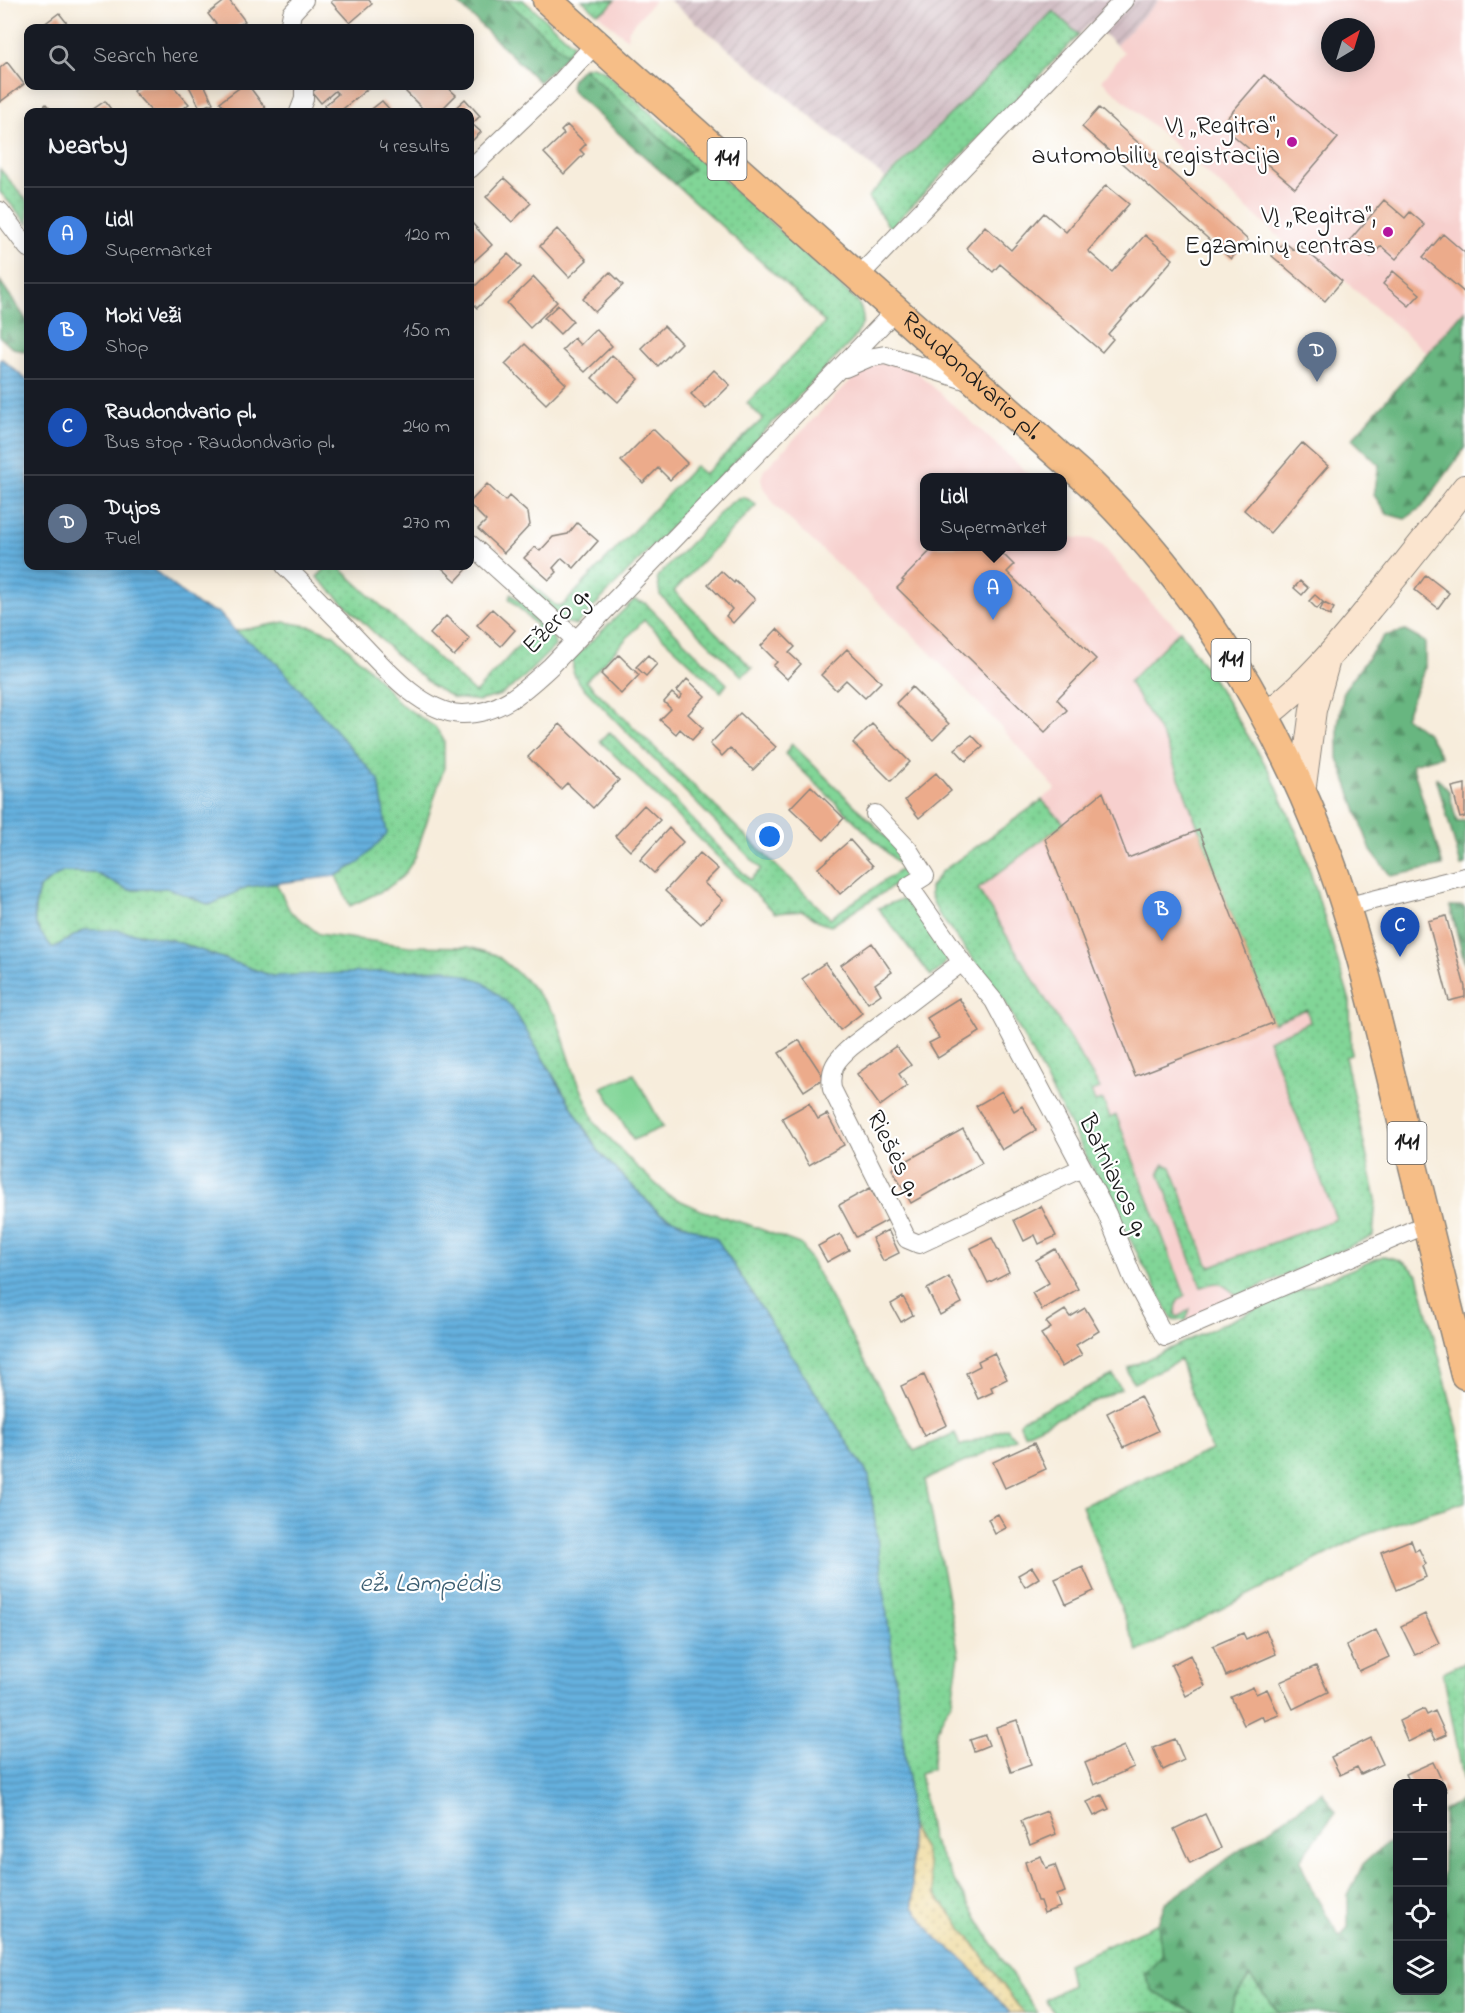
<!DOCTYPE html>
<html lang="en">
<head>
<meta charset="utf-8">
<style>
	:root { --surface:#171b24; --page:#20242c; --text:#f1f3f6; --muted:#9ea1a6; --line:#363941; --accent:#0b8043 }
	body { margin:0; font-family:"Indie Flower",sans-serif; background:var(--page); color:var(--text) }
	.controls { position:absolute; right:18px; bottom:18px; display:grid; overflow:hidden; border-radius:12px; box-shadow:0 3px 15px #0003 }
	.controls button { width:54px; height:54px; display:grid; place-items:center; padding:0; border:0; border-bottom:2px solid var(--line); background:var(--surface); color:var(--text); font:30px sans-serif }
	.compass { position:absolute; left:1321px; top:18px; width:54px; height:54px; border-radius:50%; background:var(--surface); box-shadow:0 3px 15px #0003; rotate:38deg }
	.you { position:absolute; left:770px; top:837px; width:21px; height:21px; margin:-15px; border:4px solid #fff; border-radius:50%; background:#1a73e8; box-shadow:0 0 0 9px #1a73e833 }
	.badge { display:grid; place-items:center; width:39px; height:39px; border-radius:50%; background:var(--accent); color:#fff; font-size:20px; font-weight:700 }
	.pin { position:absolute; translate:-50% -50px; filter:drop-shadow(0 2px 3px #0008) }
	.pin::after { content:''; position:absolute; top:32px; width:21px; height:18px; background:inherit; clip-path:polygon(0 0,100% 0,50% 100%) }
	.popup { position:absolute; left:920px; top:473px; width:147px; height:78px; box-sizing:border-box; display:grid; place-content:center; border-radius:12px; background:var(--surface); filter:drop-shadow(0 2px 4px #0005); font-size:20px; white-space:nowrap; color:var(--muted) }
	.popup b { font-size:22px; color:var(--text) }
	.popup::after { content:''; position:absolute; left:50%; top:100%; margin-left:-12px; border:12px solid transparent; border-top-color:var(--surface) }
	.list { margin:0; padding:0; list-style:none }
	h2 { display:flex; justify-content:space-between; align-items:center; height:78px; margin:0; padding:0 24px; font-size:26px }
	h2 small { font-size:20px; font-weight:400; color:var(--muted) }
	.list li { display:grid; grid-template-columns:39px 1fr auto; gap:18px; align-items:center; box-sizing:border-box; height:96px; padding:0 24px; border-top:2px solid var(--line) }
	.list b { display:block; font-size:22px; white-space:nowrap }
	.list p { margin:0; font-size:20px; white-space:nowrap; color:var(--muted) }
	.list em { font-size:20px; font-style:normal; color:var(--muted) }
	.icon { flex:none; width:33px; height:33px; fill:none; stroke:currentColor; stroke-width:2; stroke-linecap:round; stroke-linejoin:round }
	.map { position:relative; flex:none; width:1465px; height:2013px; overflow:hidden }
	.search { position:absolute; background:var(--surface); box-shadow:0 3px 15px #0003; left:24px; top:24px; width:450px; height:66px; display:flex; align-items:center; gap:15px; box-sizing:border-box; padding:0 21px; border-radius:12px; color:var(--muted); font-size:22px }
	.panel { position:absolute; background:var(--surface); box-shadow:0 3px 15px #0003; left:24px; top:108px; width:450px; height:462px; border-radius:12px }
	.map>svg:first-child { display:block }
</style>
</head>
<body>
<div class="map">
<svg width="1465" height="2013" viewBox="0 0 1465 2013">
	<defs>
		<pattern id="industrial-furrows" width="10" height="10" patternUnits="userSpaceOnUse" patternTransform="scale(1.5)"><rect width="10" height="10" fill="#d2bec4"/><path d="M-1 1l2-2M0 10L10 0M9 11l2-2" fill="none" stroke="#b4a3a8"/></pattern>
		<pattern id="grass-dots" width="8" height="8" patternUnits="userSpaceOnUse" patternTransform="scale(1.5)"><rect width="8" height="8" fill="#81d597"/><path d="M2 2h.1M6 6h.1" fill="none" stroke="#6fb682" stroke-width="1.8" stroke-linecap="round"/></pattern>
		<pattern id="forest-firs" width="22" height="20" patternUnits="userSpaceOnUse" patternTransform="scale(1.5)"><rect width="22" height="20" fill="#68b680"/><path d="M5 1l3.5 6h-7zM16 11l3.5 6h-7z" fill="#559368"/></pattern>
		<pattern id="sand-dots" width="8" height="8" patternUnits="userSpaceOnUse" patternTransform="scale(1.5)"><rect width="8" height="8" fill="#eeda9e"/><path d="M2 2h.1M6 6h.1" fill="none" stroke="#ccba88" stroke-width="1.8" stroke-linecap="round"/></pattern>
		<pattern id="water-rules" width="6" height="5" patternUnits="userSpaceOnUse" patternTransform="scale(1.5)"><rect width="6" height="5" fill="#65b0de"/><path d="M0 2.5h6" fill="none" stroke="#528eb3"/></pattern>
	</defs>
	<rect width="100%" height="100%" fill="#fff"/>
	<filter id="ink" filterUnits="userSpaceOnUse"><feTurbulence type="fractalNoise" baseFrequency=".0167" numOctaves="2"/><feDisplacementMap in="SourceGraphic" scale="12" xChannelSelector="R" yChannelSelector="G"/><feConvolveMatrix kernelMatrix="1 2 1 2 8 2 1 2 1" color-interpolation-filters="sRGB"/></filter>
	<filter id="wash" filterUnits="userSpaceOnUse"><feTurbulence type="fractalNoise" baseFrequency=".008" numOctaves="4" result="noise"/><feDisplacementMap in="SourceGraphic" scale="24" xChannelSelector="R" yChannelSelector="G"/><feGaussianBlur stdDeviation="1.35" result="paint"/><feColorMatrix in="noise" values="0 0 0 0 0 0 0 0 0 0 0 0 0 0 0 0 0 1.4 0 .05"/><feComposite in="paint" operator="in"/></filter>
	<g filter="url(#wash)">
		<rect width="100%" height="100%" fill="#f7eddc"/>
		<path fill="#f7d0ce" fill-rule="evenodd" d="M582,0H655L629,29L627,39Z
			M1159,0H1465V310L1427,353L1326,264L1324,267L1294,250L1102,81L1124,52L1116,45ZM1330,27H1366V63H1330Z
			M878,363H895L919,374L1032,477L924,478V546H1062V537H1065L1091,539L1103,546L1153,605L1180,630L1220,690L1270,772L1302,845L1350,1001L1351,1055L1345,1057L1376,1199L1373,1236L1186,1321L1172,1319L1004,1000L938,913L930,895V888L941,872L1056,789L988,713L910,632L775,506L763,487L761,478L764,470L859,372Z"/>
		<path fill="url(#industrial-furrows)" d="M669,0H1159L1116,45L1091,23L1079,35L1053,11L885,178Z"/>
		<path fill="url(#grass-dots)" stroke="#4e785a" stroke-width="1.5" d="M506,0H523L573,44L567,55Z
			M582,0H615L607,9L597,13Z
			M1053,11L1079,35L890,228L868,197Z
			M592,66L603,70L857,301C867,318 864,325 852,341L576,625L561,621L506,571L510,566L555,605L562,606L695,466L704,474L763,419L747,403L825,323L800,297L675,184L693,169L583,68Z
			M0,169L28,202V224L0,192Z
			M742,497L748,499L756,505L674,591L752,668L742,676L660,595L657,577L729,504Z
			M328,566H338L475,693L537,626L509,598L511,594C527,608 552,624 555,646L520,681L501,695L479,701L454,698L434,687L404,662L317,577Z
			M634,600L645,603L727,684L721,692L644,620L586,681L830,918L903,868L785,754L792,744L902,852L912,865V874L831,926L821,923L803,911L775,913L600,741L610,732L750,880L761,869L578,682L573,671V659Z
			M285,622L314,627L334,635L374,674L399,703L435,727L444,740V768L415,858L403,876L386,889L350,906L336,876L359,863L235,631Z
			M1180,630L1220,690L1270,772L1302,845L1350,1001L1351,1055L1345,1057L1376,1199L1373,1236L1238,1296C1221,1284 1222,1279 1201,1287L1159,1172L1164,1164L1171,1167L1209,1267L1336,1219L1268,1040L1310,1022L1307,1009L1273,1023L1165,741L1129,682Z
			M1042,800L1064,823L978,889L1100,1088L1091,1091L1095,1102L1103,1100L1110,1118L1116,1115L1185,1295L1178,1300L1175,1314L1178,1317L1190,1309L1186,1321L1172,1319L1004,1000L938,913L930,895V888L941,872Z
			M63,872H93L129,890L167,888L210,905L247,887L276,883L290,911L319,934L409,946L469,947L496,955L528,982L556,1016L574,1072L596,1124L634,1164L668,1195L701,1210L747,1224L802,1245L914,1451L955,1433L960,1446L1007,1428L1015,1439L925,1480L959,1655L952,1700L937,1729L932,1769L920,1773L931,1838L955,1882L1008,1969L1038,2013H1023L970,1939L935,1894L923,1848L910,1826L908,1778L869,1476L717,1239L659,1213L599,1152L512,1007L334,975L272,976L172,940L84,930L53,948C31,923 32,920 39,888Z
			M902,899L912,903L948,953C947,965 940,970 931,976L878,908Z
			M1383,1256C1399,1258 1407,1263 1418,1275L1465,1457V1502L1427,1513L1362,1536L1138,1652L1082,1506L1211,1450L1180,1360L1134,1383L1128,1373V1368L1249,1312Z
			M1113,1375L1121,1389L1024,1434L1020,1425L1021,1421L1025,1418Z
			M1465,1662V1787L1443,1672Z
			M1158,1923L1162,1956L1153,1992L1196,2013H1054L1045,2000L1071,1985L1067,1964Z
			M1250,1976L1279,2013H1230L1235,1997Z"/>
		<path fill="url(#forest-firs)" stroke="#42694e" stroke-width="1.5" d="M455,0H506L567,55L539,82Z
			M583,68L693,169L675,184L575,94L570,86L572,79Z
			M0,281L28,322V353L11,347L0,337Z
			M1465,310V448L1422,507L1405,519L1387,514L1374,495L1379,465L1352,439Z
			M1405,631L1425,642V668L1405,717L1428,734L1441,756L1412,764L1443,866L1391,876L1371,851L1338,758V725L1344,690L1384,636Z
			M1436,777L1449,791L1457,822L1465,820V865L1461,866Z
			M1450,906H1463L1465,909V965Z
			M1322,1792L1336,1812L1300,1860L1311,1888L1340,1938L1348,1927V1896L1363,1864L1383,1846L1397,1838L1398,1990H1442L1443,1811L1465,1798V2013H1279L1250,1976L1235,1997L1230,2013H1196L1153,1992L1145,1974L1162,1956L1158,1923L1165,1903Z"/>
		<path fill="url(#sand-dots)" stroke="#857b5d" stroke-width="1.5" d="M910,1826L923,1848L935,1894L970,1939L1023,2013H1010L963,1959L938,1940L913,1907Z"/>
		<path fill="#81d597" stroke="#4e785a" stroke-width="1.5" d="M634,1074L663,1127L633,1140L602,1087Z"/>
		<path fill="url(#water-rules)" stroke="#40667d" stroke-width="1.5" d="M2,359L28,381V566H149L199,606L219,613L235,631L274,660L379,780L387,834L359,863L336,876L247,887L210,905L167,888L129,890L93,872H63L39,888C32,919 31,924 53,948L84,930H117L172,940L272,976L446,969L482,981L512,1007L599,1152L659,1213L717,1239L869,1476L908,1778L913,1907L938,1940L963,1959L1010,2013H0V360Z"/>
		<g id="blocks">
			<path fill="#ecab8b" d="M226,0H229L245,21L235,28H219L208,14Z
				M333,0H369L372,4L350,23L331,2Z
				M59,13L71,28H39Z
				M7,62L24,84L0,102V68Z
				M1264,75L1338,138L1295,188L1221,125Z
				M139,86H173L189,104L179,112H152L133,91Z
				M189,86H205L213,103L200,108Z
				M242,86H249L266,109L260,112H228L220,102Z
				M320,86H369L370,87L339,112H329L324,106L338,94L335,91L321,103L312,92Z
				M413,86H446L456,95L439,112H426L406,92Z
				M465,99L480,116L472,124L481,132L470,143V112H451Z
				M105,101L113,112H89Z
				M382,101L392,112H368Z
				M46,104L53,112H37Z
				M1099,108L1248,240L1231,259L1082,127Z
				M567,125L586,144L580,150L584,154L564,174L544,153L564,134L561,131Z
				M504,178L531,203L512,222L486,197Z
				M1106,185L1129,204L1088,251L1112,272L1145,235L1173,259L1108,334L1113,339L1102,352L1000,264L993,272L966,248L985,226L1011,250L1044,213L1066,232Z
				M1384,200L1405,218L1410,212L1425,225L1396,259L1381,246L1371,257L1350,240Z
				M471,222L492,245L470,265V223Z
				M557,229L587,260L569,277L540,246Z
				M1443,234L1465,253V293L1423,257Z
				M1284,242L1294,250L1299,245L1342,281L1325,301L1272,256Z
				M508,254L521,267L477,308L470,301V291Z
				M1393,271L1420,294L1409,306L1383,284Z
				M610,272L623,285L595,312L583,299Z
				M534,277L557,302L530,328L507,303Z
				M558,305L573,321L560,334L544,318Z
				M664,326L681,343L658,366L641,348Z
				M596,329L612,346L585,372L562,350L574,338L580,345Z
				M525,344L566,384L546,404L505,364Z
				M612,355L639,379L618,402L592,378Z
				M714,370L730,385L706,409L691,394Z
				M653,429L687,463L670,480L658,468L643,483L621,461Z
				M1302,443L1328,466L1270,533L1244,510Z
				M487,484L505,501L509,496L528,513L530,525L504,553L478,529L486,521L470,505V502Z
				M577,523L598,541L574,568L562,558L553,568L557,572L549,580L524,558L535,547L540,551L553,537L568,534Z
				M935,546H995L1014,565L1007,572L1096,659L1057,699L1067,710L1045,732L897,588L904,581L902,580Z
				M444,566H467L469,567L456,581L442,568Z
				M721,571L734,583L735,581L755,599L733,623L726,616L732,609L708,584Z
				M1426,575L1449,593L1438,608L1415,590Z
				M1300,581L1308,588L1302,595L1294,588Z
				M1315,595L1323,602L1317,609L1309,601Z
				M1324,603L1334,608L1330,616L1320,610Z
				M492,609L515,630L501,646L477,625Z
				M446,616L470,639L454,656L430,634Z
				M777,629L795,647L789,653L801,664L787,679L773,666L777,662L761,646Z
				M847,649L881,682L865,698L846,680L836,690L821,675Z
				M619,655L639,675L621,694L601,674Z
				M648,655L657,664L646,676L636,667Z
				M687,679L705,696L688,714L703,728L692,740L680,729L676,734L660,720L671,709L664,702L672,693L679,699L682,695L677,691Z
				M912,687L949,724L933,740L896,703Z
				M740,713L776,747L753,770L730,748L722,756L710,744Z
				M560,724L619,780L593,808L567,783L561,789L528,757Z
				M872,724L910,762L891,781L853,743Z
				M972,735L983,747L966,761L955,749Z
				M936,773L951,791L919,818L905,800Z
				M1465,784V817L1460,818L1452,787Z
				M811,786L844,818L824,840L790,808Z
				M1103,792L1128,858L1199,830L1273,1023L1135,1076L1045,839Z
				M644,805L660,820L630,851L615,836Z
				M669,828L683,842L654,873L640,860Z
				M850,840L873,866L840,894L818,868Z
				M700,853L718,869L704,883L723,900L701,924L665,891Z
				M1446,916L1465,987V997L1449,1001L1428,921Z
				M872,943L892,972L875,984L881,994L868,1003L841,965Z
				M825,963L862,1013L840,1030L802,979Z
				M959,998L980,1032L938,1058L929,1043L939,1038L927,1018Z
				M799,1040L824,1078L804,1091L779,1053Z
				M896,1046L911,1065L899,1074L907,1086L880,1106L857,1074Z
				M1002,1091L1014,1111L1022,1106L1036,1130L1002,1150L976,1106Z
				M809,1103L818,1119L827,1114L844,1145L809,1165L782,1118Z
				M963,1129L982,1163L911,1203L892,1169Z
				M870,1188L888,1220L856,1237L839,1205Z
				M1041,1206L1056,1236L1039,1244L1035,1235L1024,1241L1014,1220Z
				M888,1230L899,1253L883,1261L872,1238Z
				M840,1234L849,1250L827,1262L818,1246Z
				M992,1238L1009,1272L988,1283L971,1248Z
				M1055,1249L1078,1289L1042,1310L1032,1293L1049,1283L1036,1260Z
				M949,1277L962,1303L940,1315L927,1289Z
				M903,1297L913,1315L901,1322L891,1304Z
				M1085,1308L1099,1331L1076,1345L1082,1355L1062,1367L1041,1334L1051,1328L1046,1322L1065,1310L1070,1317Z
				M994,1353L1007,1379L991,1387L993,1392L978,1399L966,1373L980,1366L978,1361Z
				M924,1375L947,1425L924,1436L901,1386Z
				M1140,1396L1158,1431L1124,1447L1107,1413Z
				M1034,1443L1046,1469L1005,1488L993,1462Z
				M998,1514L1006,1528L995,1534L988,1519Z
				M1411,1540L1415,1551L1419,1549L1426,1564L1422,1566L1426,1577L1396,1590L1381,1552Z
				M1032,1567L1039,1578L1025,1587L1018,1575Z
				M1083,1567L1094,1591L1066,1604L1055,1579Z
				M1425,1614L1439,1643L1415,1655L1401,1626Z
				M1266,1630L1276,1654L1226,1676L1213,1646L1243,1633L1246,1639Z
				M1376,1630L1389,1657L1359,1671L1346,1645Z
				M1190,1655L1205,1686L1186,1696L1171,1665Z
				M1316,1666L1328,1692L1293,1709L1280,1682Z
				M1253,1687L1256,1694L1267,1689L1279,1715L1264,1721L1262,1716L1244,1725L1231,1697Z
				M1424,1709L1427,1715L1435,1711L1446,1735L1435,1740L1430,1731L1408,1742L1399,1721Z
				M1017,1720L1031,1765L1011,1772L996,1727Z
				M985,1735L989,1745L974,1751L970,1740Z
				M1371,1738L1383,1764L1361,1774L1357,1767L1340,1775L1331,1757Z
				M1175,1739L1184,1760L1163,1770L1153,1748Z
				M1124,1746L1134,1767L1094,1785L1085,1763Z
				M1433,1762L1447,1791L1442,1794V1784H1411L1406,1774Z
				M1102,1795L1109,1809L1094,1816L1087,1802Z
				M1047,1811L1056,1834L1030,1845L1021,1821Z
				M1205,1814L1221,1848L1190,1863L1174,1829Z
				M1041,1856L1046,1868L1055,1865L1065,1892L1056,1895L1060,1907L1044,1913L1040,1901H1037L1025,1862Z"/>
		</g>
	</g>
	<g filter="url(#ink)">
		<use href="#blocks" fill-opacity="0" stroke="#8a847c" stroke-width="1.5"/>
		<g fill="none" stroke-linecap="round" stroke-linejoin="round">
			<defs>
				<path id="minor" d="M289,28L292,13L304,0
					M299,112L304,99V86
					M470,169L558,85L596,43
					M0,211L28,248
					M859,276L1124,0
					M845,368L868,358L885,355L968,381
					M470,544L576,640
					M285,566C306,587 327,609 349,631C377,659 418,712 461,714C499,715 525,690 551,666L896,310
					M875,814L908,849L925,876L909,886L962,962L994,1001L1107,1214L1133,1278L1165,1337L1427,1224
					M1345,907L1465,877
					M962,962L852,1046C836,1060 829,1068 832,1089L907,1239L919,1244L1082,1168"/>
				<path id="secondary" d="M1265,716C1306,685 1338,647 1370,607C1403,568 1434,528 1465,488
					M1302,793L1313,710L1326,663"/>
				<g id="primary">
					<path id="s1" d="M547,0L1090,483C1194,583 1272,710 1324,845C1358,932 1379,1029 1402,1121C1423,1205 1444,1290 1465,1375"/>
				</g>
			</defs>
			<use href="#minor" stroke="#8a847c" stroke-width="20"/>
			<use href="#secondary" stroke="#8a847c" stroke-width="28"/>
			<use href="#primary" stroke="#8a847c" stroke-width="31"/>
			<use href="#minor" stroke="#fff" stroke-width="18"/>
			<use href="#secondary" stroke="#fbe5cf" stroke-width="26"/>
			<use href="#primary" stroke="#f6be87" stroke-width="28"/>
		</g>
	</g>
	<g fill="#b5179e" stroke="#fff" stroke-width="2">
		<circle cx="1292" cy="142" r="6"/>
		<circle cx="1388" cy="232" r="6"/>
	</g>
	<g text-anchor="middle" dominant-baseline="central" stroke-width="4.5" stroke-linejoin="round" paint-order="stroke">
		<g fill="#fff" stroke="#606060" stroke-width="1.5">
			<rect x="707.5" y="138" width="39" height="42" rx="4.5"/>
			<rect x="1211.5" y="639" width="39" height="42" rx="4.5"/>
			<rect x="1387.5" y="1122" width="39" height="42" rx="4.5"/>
		</g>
		<g font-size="24" font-weight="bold" fill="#1c1c1c">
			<text x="727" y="159">141</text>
			<text x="1231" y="660">141</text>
			<text x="1407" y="1143">141</text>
		</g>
		<g font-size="26" fill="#1c1c1c" stroke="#fff" text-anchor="end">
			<text x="1280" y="127">VĮ „Regitra“,<tspan x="1280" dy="30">automobilių registracija</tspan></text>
			<text x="1376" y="217">VĮ „Regitra“,<tspan x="1376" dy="30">Egzaminų centras</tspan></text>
		</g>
		<g font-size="26" fill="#1c1c1c" stroke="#fff">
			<text stroke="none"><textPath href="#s1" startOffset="567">Raudondvario pl.</textPath></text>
			<text transform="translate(557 621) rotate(-46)">Ežero g.</text>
			<text transform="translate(893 1154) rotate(63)">Riešės g.</text>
			<text transform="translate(1113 1176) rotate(64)">Batniavos g.</text>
		</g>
		<g font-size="27" font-style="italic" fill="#3d5f73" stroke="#fff">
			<text x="430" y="1584">ež. Lampėdis</text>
		</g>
	</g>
</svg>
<div class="controls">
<button>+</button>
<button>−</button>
<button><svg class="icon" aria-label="locate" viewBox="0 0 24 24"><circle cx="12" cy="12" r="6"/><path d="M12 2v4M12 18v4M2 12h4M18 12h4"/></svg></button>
<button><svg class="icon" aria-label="layers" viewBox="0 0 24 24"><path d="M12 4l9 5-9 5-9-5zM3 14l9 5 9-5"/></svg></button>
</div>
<svg class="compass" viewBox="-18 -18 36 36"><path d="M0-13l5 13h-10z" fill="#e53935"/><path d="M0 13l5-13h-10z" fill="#9ea1a6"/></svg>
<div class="you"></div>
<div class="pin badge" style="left:993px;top:620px;background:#3f7fe0">A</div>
<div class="popup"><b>Lidl</b>Supermarket</div>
<div class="pin badge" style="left:1162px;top:941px;background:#3f7fe0">B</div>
<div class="pin badge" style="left:1400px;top:957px;background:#1a4fb4">C</div>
<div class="pin badge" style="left:1317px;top:382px;background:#5c6f8a">D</div>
<div class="search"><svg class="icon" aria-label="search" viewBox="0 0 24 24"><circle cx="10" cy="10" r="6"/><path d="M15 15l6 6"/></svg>Search here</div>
<section class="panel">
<h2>Nearby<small>4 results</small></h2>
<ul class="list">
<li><span class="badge" style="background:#3f7fe0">A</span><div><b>Lidl</b><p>Supermarket</p></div><em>120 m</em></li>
<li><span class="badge" style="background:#3f7fe0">B</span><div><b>Moki Veži</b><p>Shop</p></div><em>150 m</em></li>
<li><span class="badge" style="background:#1a4fb4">C</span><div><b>Raudondvario pl.</b><p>Bus stop · Raudondvario pl.</p></div><em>240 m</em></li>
<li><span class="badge" style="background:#5c6f8a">D</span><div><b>Dujos</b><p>Fuel</p></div><em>270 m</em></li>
</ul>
</section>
</div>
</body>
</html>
